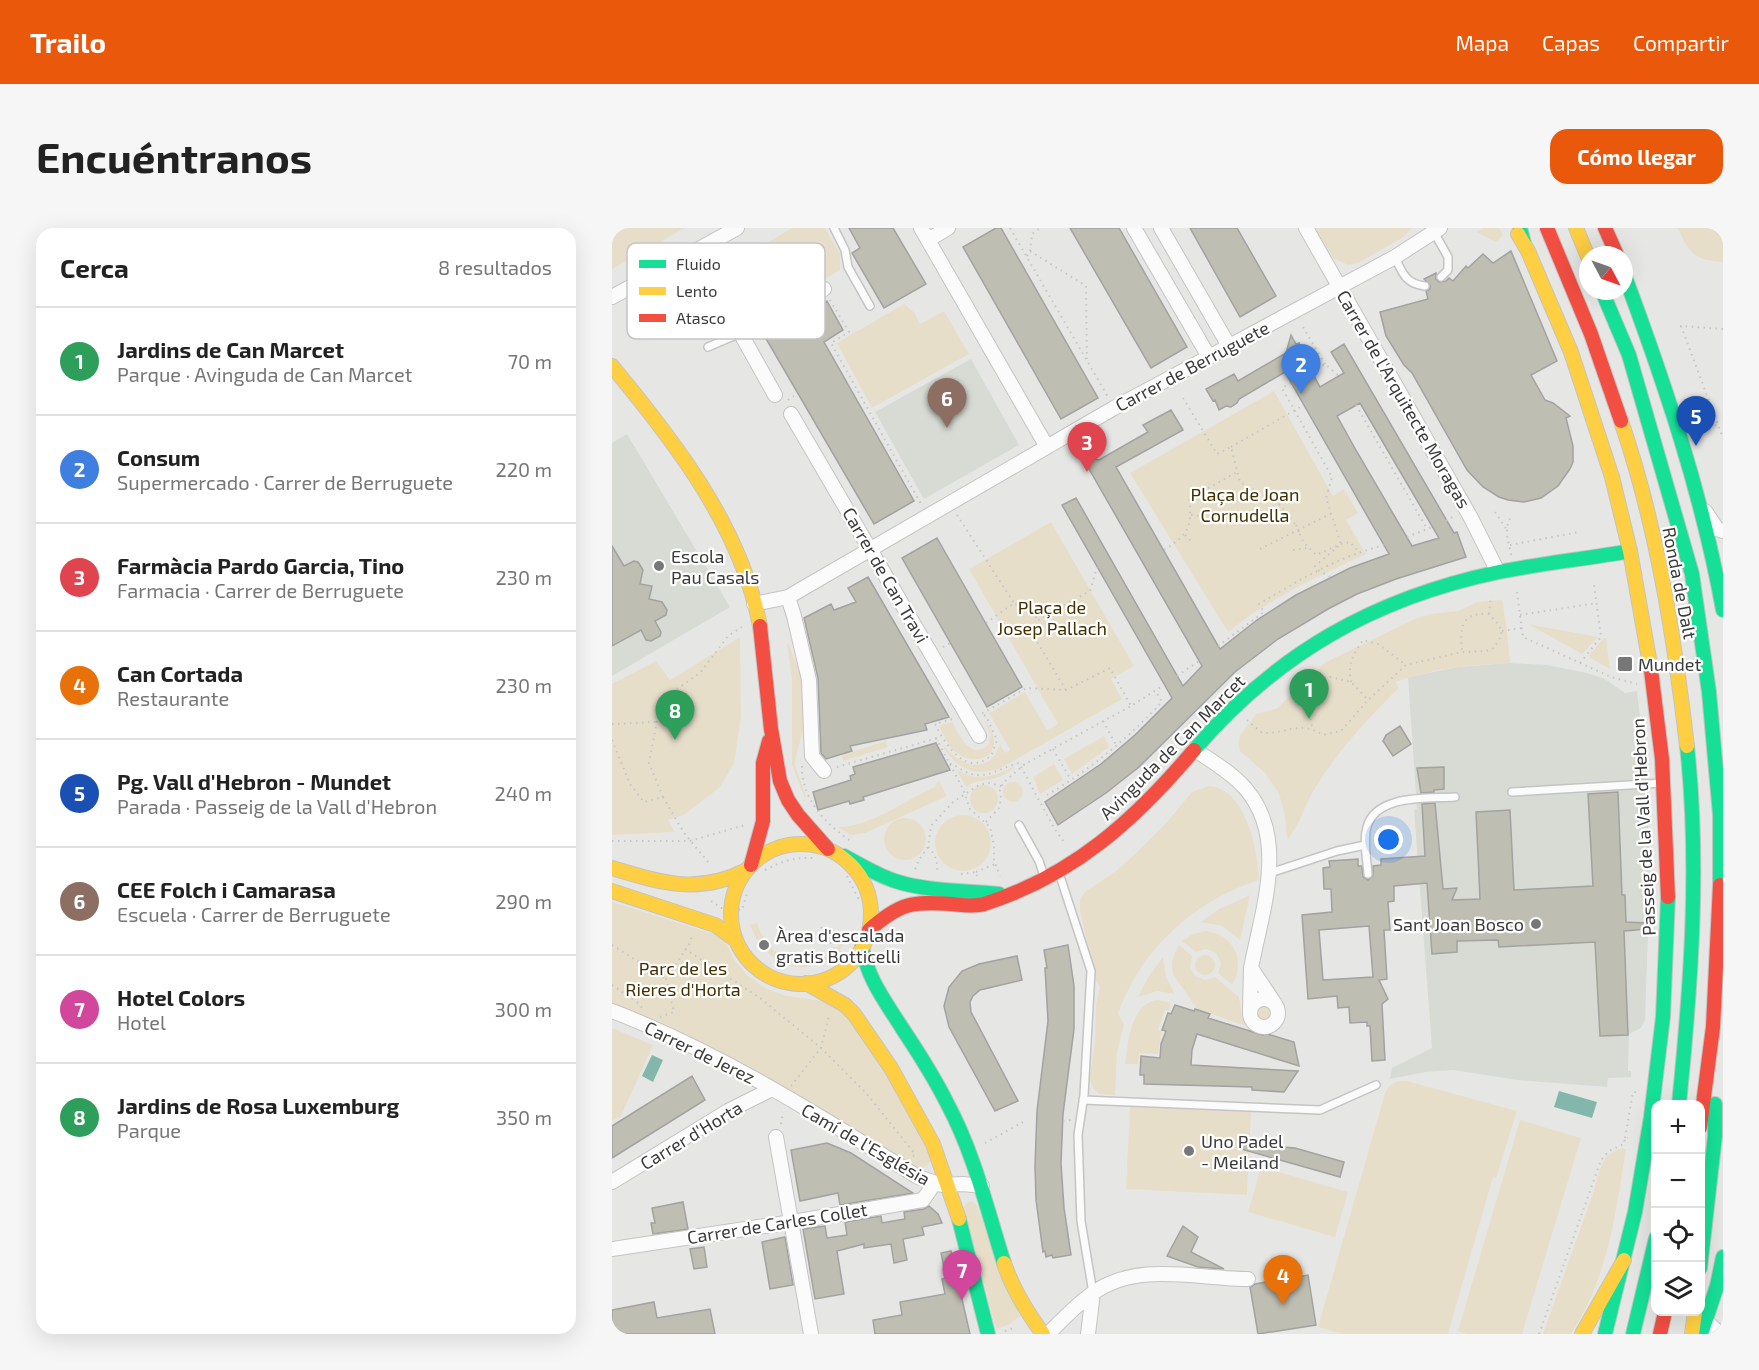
<!DOCTYPE html>
<html lang="es">
<head>
<meta charset="utf-8">
<style>
	:root { --surface:#fff; --page:#f6f6f6; --text:#222; --muted:#767676; --line:#e0e0e0; --accent:#ea580c }
	body { margin:0; font-family:"Exo 2",sans-serif; background:var(--page); color:var(--text) }
	.controls { position:absolute; right:18px; bottom:18px; display:grid; overflow:hidden; border-radius:12px; box-shadow:0 6px 24px #0002 }
	.controls button { width:54px; height:54px; display:grid; place-items:center; padding:0; border:0; border-bottom:2px solid var(--line); background:var(--surface); color:var(--text); font:30px sans-serif }
	.compass { position:absolute; left:967px; top:18px; width:54px; height:54px; border-radius:50%; background:var(--surface); box-shadow:0 6px 24px #0002; rotate:131deg }
	.you { position:absolute; left:777px; top:612px; width:21px; height:21px; margin:-15px; border:4px solid #fff; border-radius:50%; background:#1a73e8; box-shadow:0 0 0 9px #1a73e833 }
	.badge { display:grid; place-items:center; width:39px; height:39px; border-radius:50%; background:var(--accent); color:#fff; font-size:20px; font-weight:700 }
	.pin { position:absolute; translate:-50% -50px; filter:drop-shadow(0 2px 3px #0008) }
	.pin::after { content:''; position:absolute; top:32px; width:21px; height:18px; background:inherit; clip-path:polygon(0 0,100% 0,50% 100%) }
	.list { margin:0; padding:0; list-style:none }
	h2 { display:flex; justify-content:space-between; align-items:center; height:78px; margin:0; padding:0 24px; font-size:26px }
	h2 small { font-size:20px; font-weight:400; color:var(--muted) }
	.list li { display:grid; grid-template-columns:39px 1fr auto; gap:18px; align-items:center; box-sizing:border-box; height:108px; padding:0 24px; border-top:2px solid var(--line) }
	.list b { display:block; font-size:22px; white-space:nowrap }
	.list p { margin:0; font-size:20px; white-space:nowrap; color:var(--muted) }
	.list em { font-size:20px; font-style:normal; color:var(--muted) }
	.icon { flex:none; width:33px; height:33px; fill:none; stroke:currentColor; stroke-width:2; stroke-linecap:round; stroke-linejoin:round }
	.map { position:relative; flex:none; width:1111px; height:1106px; overflow:hidden; border-radius:18px }
	header { display:flex; align-items:center; gap:36px; box-sizing:border-box; height:84px; padding:0 30px; background:var(--accent); color:#fff }
	header strong { font-size:28px }
	nav { display:flex; gap:33px; margin-inline-start:auto; font-size:21px }
	.intro { display:flex; align-items:center; justify-content:space-between; box-sizing:border-box; height:144px; padding:0 36px }
	h1 { margin:0; font-size:42px }
	.button { padding:15px 27px; border-radius:18px; background:var(--accent); color:#fff; font-size:21px; font-weight:700 }
	main { display:flex; gap:36px; padding:0 36px }
	aside { flex:1; background:var(--surface); border-radius:18px; box-shadow:0 6px 24px #0002 }
	.map>svg:first-child { display:block }
</style>
</head>
<body>
<header>
<strong>Trailo</strong>
<nav><a>Mapa</a><a>Capas</a><a>Compartir</a></nav>
</header>
<div class="intro"><h1>Encuéntranos</h1><a class="button">Cómo llegar</a></div>
<main>
<aside>
<h2>Cerca<small>8 resultados</small></h2>
<ul class="list">
<li><span class="badge" style="background:#2e9e5b">1</span><div><b>Jardins de Can Marcet</b><p>Parque · Avinguda de Can Marcet</p></div><em>70 m</em></li>
<li><span class="badge" style="background:#3f7fe0">2</span><div><b>Consum</b><p>Supermercado · Carrer de Berruguete</p></div><em>220 m</em></li>
<li><span class="badge" style="background:#e0444e">3</span><div><b>Farmàcia Pardo Garcia, Tino</b><p>Farmacia · Carrer de Berruguete</p></div><em>230 m</em></li>
<li><span class="badge" style="background:#e8710a">4</span><div><b>Can Cortada</b><p>Restaurante</p></div><em>230 m</em></li>
<li><span class="badge" style="background:#1a4fb4">5</span><div><b>Pg. Vall d'Hebron - Mundet</b><p>Parada · Passeig de la Vall d'Hebron</p></div><em>240 m</em></li>
<li><span class="badge" style="background:#8d6e63">6</span><div><b>CEE Folch i Camarasa</b><p>Escuela · Carrer de Berruguete</p></div><em>290 m</em></li>
<li><span class="badge" style="background:#d1479c">7</span><div><b>Hotel Colors</b><p>Hotel</p></div><em>300 m</em></li>
<li><span class="badge" style="background:#2e9e5b">8</span><div><b>Jardins de Rosa Luxemburg</b><p>Parque</p></div><em>350 m</em></li>
</ul>
</aside>
<div class="map">
<svg width="1111" height="1106" viewBox="0 0 1111 1106">
	<rect width="100%" height="100%" fill="#e6e7e5"/>
	<path fill="#d7dbd4" d="M359,131L407,217L312,271L263,184Z
		M15,206L118,379L0,448V215Z
		M898,435L935,437L975,445L993,451L1013,465L1025,463L1035,557L1038,647L1033,792L1029,800L1017,806L1016,843H1019V849L996,850L995,859L906,852L841,842L814,844L778,851L780,840L820,820L802,582L805,581L796,449L846,439Z"/>
	<path fill="#e7deca" d="M0,0H73L0,41Z
		M180,0H213L228,26V42L127,100L97,49Z
		M703,0H800L790,10L746,35L736,37L721,30Z
		M871,0H887L891,7L884,14L864,4Z
		M1066,0H1111V34C1082,32 1077,26 1066,0Z
		M292,76L303,85L308,96L332,83L357,126L260,180L225,115Z
		M662,163L721,268L732,261L746,285L734,292L754,326C705,349 658,370 616,404L518,245Z
		M439,294L522,438L499,451L510,471L389,540C363,550 341,540 329,514C344,537 377,550 388,516L393,525L398,522L377,485L413,464L435,502L446,496L357,341Z
		M890,372L895,402L898,435C860,437 820,440 784,454L787,460C755,491 727,522 703,560C693,576 687,599 675,612L673,587L667,566L653,545L628,523L626,515L628,507L644,486L666,480L695,450L714,434L805,390L819,386L846,383L865,374Z
		M916,396L986,409L970,426Z
		M128,409L129,489L122,536L108,559L72,587L56,592L63,604L0,607V456L44,433L58,452Z
		M992,410H994L998,441L978,430V426Z
		M175,416L177,417L192,455L193,495L184,528L183,537L194,569L193,571L180,537V451Z
		M371,489C375,496 383,505 382,515C381,536 353,534 342,523C335,516 331,506 327,498L340,494C348,507 358,533 376,517L379,507Z
		M492,508L497,519L460,546L452,531Z
		M274,513L276,519L231,533L230,527Z
		M442,536L451,552L428,566L421,549Z
		M403,538C387,557 370,547 354,559L344,541C365,555 382,548 403,538Z
		M327,553L335,568L253,605L239,607L226,599C259,599 293,572 323,559L324,555Z
		M391 564a10 10 0 1 1 20 0a10 10 0 1 1-20 0Z
		M358 571a14 14 0 1 1 28 0a14 14 0 1 1-28 0Z
		M597,558C634,560 647,625 647,652C582,673 529,721 506,786L512,796L505,825L503,867L487,866L481,860L477,851L483,815L484,776L488,759L484,752L468,683V672L473,664L504,643L521,628L555,594L580,564Z
		M323 615a28 28 0 1 1 56 0a28 28 0 1 1-56 0Z
		M272 611a21 21 0 1 1 42 0a21 21 0 1 1-42 0Z
		M638,667L628,712L610,698L589,694L607,681Z
		M0,674L108,708L114,714L122,732L136,748L155,761L175,768L218,774L232,786L269,838L320,929L316,937L310,941L300,939L0,778Z
		M145,695C160,741 212,750 234,705L239,706L228,722L232,728L224,736L218,730C182,752 152,732 138,697Z
		M593,703C621,705 635,733 620,757L606,745L609,735L604,725L594,721L584,724L570,713L581,706Z
		M567,717L580,728L578,739L583,748L593,752L603,749L627,769L630,789L633,798L583,780L584,777L581,776C570,753 549,747 567,717Z
		M583 737a10 10 0 1 1 20 0a10 10 0 1 1-20 0Z
		M551,729L554,749L563,766L545,763L526,769L537,748Z
		M546,772L559,775L557,783L553,782L546,802L550,803L546,826L527,825L526,836H513C516,814 519,774 546,772Z
		M641 785a10 10 0 1 1 20 0a10 10 0 1 1-20 0Z
		M0,800L41,817L9,888L0,893Z
		M786,853H795L905,883L884,950L881,949L836,1106H731L706,1099L773,865L778,857Z
		M518,879L639,884L635,967L514,961Z
		M908,892L969,910L910,1106H855L846,1103Z
		M1007,921H1014C1003,989 997,1046 959,1106H931L980,968L990,935L996,927Z
		M649,939L736,964L723,1009L636,984Z
		M360,973L364,976L408,1088L396,1097L384,1101L352,979L355,975Z"/>
	<path fill="#84b7ab" d="M40,827L51,832L41,854L30,848Z
		M947,863L985,874L980,890L942,879Z"/>
	<path fill="#bebeb2" stroke="#a2a2a1" stroke-width="1.5" fill-rule="evenodd" d="M237,0H281L314,56L272,80L240,25L248,20Z
		M384,0H389L486,170L449,191L351,19Z
		M458,0H507L575,119L539,140Z
		M578,0H625L664,68L628,89Z
		M899,23L945,133L919,147L933,172L941,175L958,188L954,190L961,218V234L958,241L946,258L929,270L912,274L896,272L887,269L871,259L855,242L800,145L792,137L774,108L768,84L816,71L814,63L818,61V57L812,51L824,45V51L827,54L834,53L837,50L841,53L854,38L856,40L871,26L881,35Z
		M215,73L231,102L212,114L302,273L262,296L153,109Z
		M679,107L684,116L687,115L693,126L691,127L708,159L732,145L719,124L732,116L842,305L845,304L854,329L784,351L745,366L716,381L666,411L623,444L527,539L494,565L446,597L433,574L489,536L523,507L560,470L450,277L464,270L571,458L590,438L469,227L487,232L536,204L531,197L559,182L571,202L504,239L608,421L645,392L684,367L738,340L777,326L673,144L627,171L625,175L619,179L614,178L607,182L603,172L601,173L594,161L622,146L626,153L674,125ZM748,175L769,211L827,310L800,318L745,224L725,188Z
		M325,310L410,459L375,479L290,330Z
		M0,318L12,338L22,333L26,334L31,342L28,356L40,358L37,371L50,374L55,382L54,387L43,393L49,404L48,408L39,413L34,412L29,402L0,418Z
		M256,349L337,489L313,496L315,502L238,518L240,523L214,531L209,525L206,450L192,390L219,376L222,382L244,374L236,360Z
		M788,498L799,516L781,528L771,513L774,507Z
		M324,515L338,542L251,569L252,572L238,576L237,573L206,582L201,564L239,552L238,548L243,546L241,539Z
		M832,539V561L822,562V564L809,565L805,540Z
		M1006,564L1010,667H1013L1014,694L1035,695V701L1012,703L1016,807L988,808L983,714L887,719L886,712L845,713V724L820,726L815,655L782,658V673L776,674L778,702H772L775,751L767,752L776,771L770,776L773,832L760,833L758,798H755V794L738,795L737,779L726,780L725,768L696,771L690,687L720,684L719,661H712L711,640L718,639L717,633L746,631V638H750L751,649L756,652L761,648V638L769,637V631L813,628L810,576L823,575L831,661L845,660L840,672L868,671L864,584L898,582L902,662L981,658L976,566ZM757,698L761,749L711,752L707,702Z
		M456,717L462,758V801L451,886L449,935L452,980L459,1027L441,1030L440,1027L434,1029L433,1023L431,1024L424,972L423,938L425,883L436,793L433,740H435L432,722Z
		M405,728L410,752L368,762L361,768L358,774L359,784L406,873L383,883L337,799L332,778L337,759L350,743L367,736Z
		M563,777L582,783L583,781L598,786L596,790L651,807L652,805L682,814L687,838L585,806L580,822L579,837L686,843L672,864L640,862V859L532,856V847H528L529,828L548,830L549,816L554,803L550,802L556,785L559,786Z
		M80,848L93,872L0,930V898Z
		M215,915L239,925L301,965L228,977L226,965L188,973L179,922Z
		M630,916L683,920L732,934L728,949L629,921Z
		M71,974L76,1001L41,1006L39,995H43L40,980Z
		M317,978L326,986L330,995L310,999L312,1007L291,1011L295,1032L282,1035L279,1016L252,1020V1016L225,1023L232,1066L203,1071L191,1001L213,998L215,1010L235,1007L233,994L269,988L270,995L293,991L292,984L312,981Z
		M571,998L586,1009L579,1024L612,1041L586,1039L555,1028Z
		M173,1009L181,1057L158,1061L150,1014Z
		M92,1019L95,1039L82,1041L78,1021Z
		M339,1023L358,1106H263L261,1092L290,1087L288,1074L333,1066L330,1051L334,1050L329,1025Z
		M696,1047L704,1097L646,1106L638,1059L643,1056Z
		M42,1074L45,1090L98,1081L103,1106H0V1082Z"/>
	<g fill="none" stroke-linecap="round" stroke-linejoin="round">
		<defs>
			<path id="lane" d="M222,0L233,22L236,39L258,78
				M822,4L836,29V42L829,49
				M783,29C790,45 794,56 813,58
				M104,72L120,109
				M96,119L124,107
				M900,564L1051,555
				M407,597L427,633L433,651
				M447,645L479,743L472,867L466,907L469,993L481,1065
				M658,645L725,623L753,617
				M756,646C755,631 751,613 755,599C764,566 816,571 843,569
				M471,872L708,882L764,857"/>
			<path id="street" d="M309,0L435,219
				M522,0L597,129
				M549,0L617,118
				M694,0L859,290L886,344
				M316,12L336,0
				M0,69L125,0
				M163,167L129,106L212,61
				M179,186L367,508
				M1093,283L1105,301L1111,303
				M176,369L182,388L197,452L200,528L212,543
				M142,376L176,369L502,180L783,29L828,0
				M582,521C599,533 619,544 633,560C677,610 650,682 639,740L663,776
				M638 785a14 14 0 1 1 28 0a14 14 0 1 1-28 0Z
				M638,782L639,740
				M0,783C109,825 208,888 306,949L330,957L351,956L370,958
				M164,909L199,1106
				M0,954L116,883L160,861
				M0,1021L180,994L311,972L322,956
				M1094,1093L1108,1106
				M436,1106C450,1092 465,1076 481,1065C526,1033 585,1051 636,1051
				M476,1106L481,1065"/>
			<path id="fast" d="M908,0L912,15
				M1012,46C1053,156 1090,266 1111,382
				M990,63L1017,127L1080,346L1097,464L1108,587V657
				M582,522C665,425 763,370 887,344C930,335 975,331 1018,323
				M232,628C249,637 265,647 283,653C317,664 352,662 387,666
				M250,718C255,750 273,773 290,800C306,824 322,849 335,875C362,925 375,981 392,1035
				M1067,876C1079,757 1088,637 1075,518
				M347,991L376,1106
				M1088,1040L1103,908V876
				M993,1106L1023,984L1039,889L1051,789L1056,669
				M1021,1106L1044,1010
				M1089,1106L1105,1058L1111,1029"/>
			<path id="slow" d="M964,0L976,29
				M906,6L916,23L959,124L1000,249L1018,323L1039,442
				M0,138C63,214 129,299 148,398
				M1009,193C1045,298 1062,408 1075,518
				M119 686a70 70 0 1 1 140 0a70 70 0 1 1-140 0Z
				M0,640C50,655 86,667 135,642
				M0,663L103,697L124,712
				M194,755L233,777L242,786L279,840L321,916L347,991
				M392,1035C401,1062 414,1083 431,1106
				M970,1106L1012,1032
				M1080,1106L1083,1084"/>
			<path id="jam" d="M935,0L979,106L1009,193
				M993,0L1005,27
				M148,398L159,501L168,553L176,572L186,587L216,621
				M1039,442L1050,531L1056,669
				M139,637L151,593V535L157,513
				M257,702C288,675 300,673 340,676C350,677 362,679 372,676C461,648 523,592 582,522
				M1088,899L1101,799L1108,657
				M1048,1106L1053,1084"/>
		</defs>
		<use href="#lane" stroke="#c3c4c3" stroke-width="10"/>
		<use href="#street" stroke="#c3c4c3" stroke-width="16"/>
		<use href="#fast" stroke="#c3c4c3" stroke-width="16"/>
		<use href="#slow" stroke="#c3c4c3" stroke-width="16"/>
		<use href="#jam" stroke="#c3c4c3" stroke-width="16"/>
		<path stroke="#c5c6c5" stroke-width="2" stroke-dasharray="1.5 4.5" stroke-linecap="butt" d="M398,0L496,169
			M418,23L420,6L428,0
			M415,28L418,23L474,58L475,131
			M218,72L237,104L219,115L309,276
			M691,99L713,136
			M1111,101L1069,98L1111,210
			M700,143L713,136L727,148
			M679,155L670,160L720,249L714,270L729,316L703,338L706,342L718,349
			M571,170L605,226L619,219L628,254L667,276L684,297
			M176,172L182,168
			M744,177L815,301
			M1091,199L1106,197
			M619,219L690,178
			M883,284L895,302
			M345,287L402,375
			M579,287L593,289
			M834,293L842,288
			M688,306L692,315L704,327L729,316L738,314L746,323
			M573,307L581,315
			M795,309L820,299
			M898,317L967,304
			M648,321L720,285
			M552,322C575,308 581,299 577,271L625,244
			M681,322L696,320
			M899,327C897,314 891,301 899,289
			M905,364L911,409L999,449L1025,456
			M877,386L879,368
			M908,387L985,375
			M374,395L402,375L427,391
			M890,403L910,400
			M606,418L652,384L647,376C687,352 727,328 773,317
			M331,419L338,415
			M968,435L989,409L982,356
			M565,448L587,433
			M739,454C736,434 740,429 751,412L766,416L794,437
			M454,462L424,412L427,391L478,363L485,339
			M340,491L323,496C333,516 355,552 380,526L385,512L374,488L369,486L415,460L454,462L498,440L519,478L552,457
			M635,492L650,505C675,506 688,492 711,507L729,503L756,472L794,437L850,424L874,423L882,420L888,410L890,403L886,396L877,386C848,384 848,401 850,424
			M491,493L504,517
			M0,496L44,494
			M700,498C695,474 693,464 715,448L739,454L756,472
			M324,510L351,561L358,581L378,599L382,617V633L388,648
			M0,512L18,556L32,574L51,569L72,605L97,635V637
			M441,521L459,552
			M338,536H341C370,558 380,542 407,535L442,600L452,614
			M190,538C189,570 214,597 239,613
			M225,539L329,509
			M435,567C478,542 516,510 550,474L543,462
			M51,569L37,535L49,472L88,445L116,408L130,399
			M374,594L387,580L389,570L388,562L391,555L413,536L519,478
			M0,613H78L133,597
			M316,619C324,627 326,634 325,645
			M303,641L307,632L316,619L319,598L341,574L367,557L377,555L389,558
			M153,642C170,633 183,629 202,630
			M364,644L383,636
			M349,646L364,644L365,648
			M235,648L246,670L266,663
			M99,673L109,680L130,682L136,662
			M209,699L225,726
			M0,717L54,751
			M73,721L148,770L209,820L254,865L303,926L300,930
			M0,757L26,775L31,781
			M48,789L62,784L54,751L78,715L80,707
			M179,858L209,820L217,788
			M451,893L459,892
			M169,896L171,884
			M1013,910L1021,864H1025
			M373,915L415,892
			M393,1103L404,1099
			M927,1106L989,932L997,923L1012,916L1013,910H1016"/>
		<use href="#lane" stroke="#fbfbfb" stroke-width="7"/>
		<use href="#street" stroke="#fbfbfb" stroke-width="14"/>
		<use href="#fast" stroke="#16e098" stroke-width="14"/>
		<use href="#slow" stroke="#ffcf43" stroke-width="14"/>
		<use href="#jam" stroke="#f24e42" stroke-width="14"/>
		<path stroke="#c5c6c5" stroke-width="2" stroke-dasharray="1.5 4.5" stroke-linecap="butt" d="M684,297L688,306"/>
	</g>
	<g fill="#767776" stroke="#fff" stroke-width="2">
		<circle cx="47" cy="338" r="6"/>
		<rect x="1005" y="428" width="16" height="16" rx="3"/>
		<circle cx="924" cy="696" r="6"/>
		<circle cx="152" cy="717" r="6"/>
		<circle cx="577" cy="923" r="6"/>
	</g>
	<g text-anchor="middle" dominant-baseline="central" stroke-width="4.5" stroke-linejoin="round" paint-order="stroke">
		<g font-size="18" fill="#3a3b3a" stroke="#fff">
			<text transform="translate(580 138) rotate(-28)">Carrer de Berruguete</text>
			<text transform="translate(792 171) rotate(60)">Carrer de l'Arquitecte Moragas</text>
			<text transform="translate(274 347) rotate(60)">Carrer de Can Travi</text>
			<text transform="translate(1068 355) rotate(79)">Ronda de Dalt</text>
			<text transform="translate(560 519) rotate(-45)">Avinguda de Can Marcet</text>
			<text transform="translate(1031 599) rotate(-93)">Passeig de la Vall d'Hebron</text>
			<text transform="translate(88 824) rotate(26)">Carrer de Jerez</text>
			<text transform="translate(79 907) rotate(-31)">Carrer d'Horta</text>
			<text transform="translate(254 916) rotate(30)">Camí de l'Església</text>
			<text transform="translate(165 995) rotate(-9)">Carrer de Carles Collet</text>
		</g>
		<g font-size="18" fill="#422f00" stroke="#fff">
			<text x="633" y="266">Plaça de Joan<tspan x="633" dy="21">Cornudella</tspan></text>
			<text x="440" y="379">Plaça de<tspan x="440" dy="21">Josep Pallach</tspan></text>
			<text x="71" y="740">Parc de les<tspan x="71" dy="21">Rieres d'Horta</tspan></text>
		</g>
		<g font-size="18" fill="#3a3b3a" stroke="#fff" text-anchor="start">
			<text x="59" y="328">Escola<tspan x="59" dy="21">Pau Casals</tspan></text>
			<text x="1026" y="436">Mundet</text>
			<text x="912" y="696" text-anchor="end">Sant Joan Bosco</text>
			<text x="164" y="707">Àrea d'escalada<tspan x="164" dy="21">gratis Botticelli</tspan></text>
			<text x="589" y="913">Uno Padel<tspan x="589" dy="21">- Meiland</tspan></text>
		</g>
	</g>
	<rect x="15" y="15" width="198" height="96" rx="9" fill="#fff" stroke="#c4c4c4" stroke-width="1.5"/>
	<rect x="27" y="32" width="27" height="8" fill="#16e098"/>
	<rect x="27" y="59" width="27" height="8" fill="#ffcf43"/>
	<rect x="27" y="86" width="27" height="8" fill="#f24e42"/>
	<g font-size="16" fill="#3a3b3a">
		<text x="64" y="42">Fluido</text>
		<text x="64" y="69">Lento</text>
		<text x="64" y="96">Atasco</text>
	</g>
</svg>
<div class="controls">
<button>+</button>
<button>−</button>
<button><svg class="icon" aria-label="locate" viewBox="0 0 24 24"><circle cx="12" cy="12" r="6"/><path d="M12 2v4M12 18v4M2 12h4M18 12h4"/></svg></button>
<button><svg class="icon" aria-label="layers" viewBox="0 0 24 24"><path d="M12 4l9 5-9 5-9-5zM3 14l9 5 9-5"/></svg></button>
</div>
<svg class="compass" viewBox="-18 -18 36 36"><path d="M0-13l5 13h-10z" fill="#e53935"/><path d="M0 13l5-13h-10z" fill="#767676"/></svg>
<div class="you"></div>
<div class="pin badge" style="left:697px;top:491px;background:#2e9e5b">1</div>
<div class="pin badge" style="left:689px;top:166px;background:#3f7fe0">2</div>
<div class="pin badge" style="left:475px;top:244px;background:#e0444e">3</div>
<div class="pin badge" style="left:671px;top:1077px;background:#e8710a">4</div>
<div class="pin badge" style="left:1084px;top:218px;background:#1a4fb4">5</div>
<div class="pin badge" style="left:335px;top:200px;background:#8d6e63">6</div>
<div class="pin badge" style="left:350px;top:1072px;background:#d1479c">7</div>
<div class="pin badge" style="left:63px;top:512px;background:#2e9e5b">8</div>
</div>
</main>
</body>
</html>
